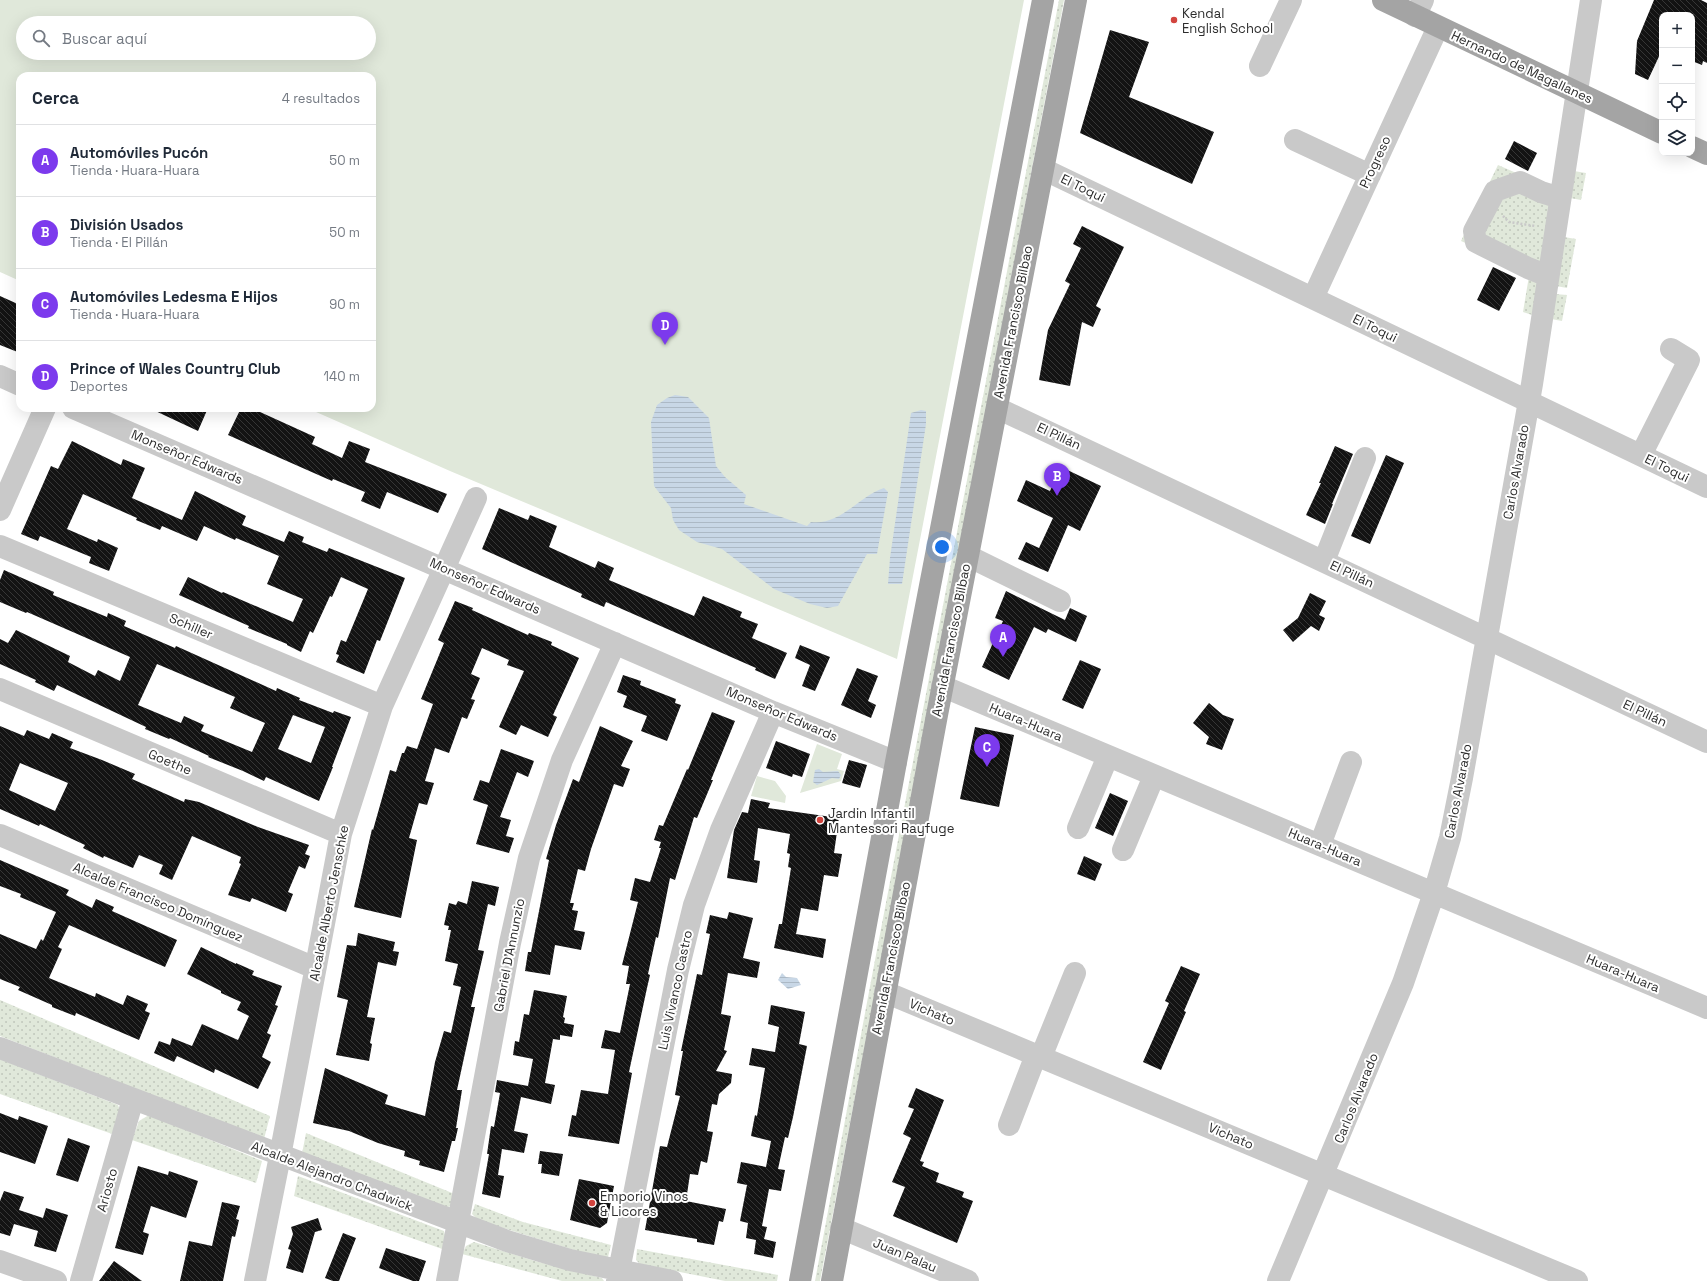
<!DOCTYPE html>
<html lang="es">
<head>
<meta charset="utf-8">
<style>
	:root { --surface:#fff; --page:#f6f6f7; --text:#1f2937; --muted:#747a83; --line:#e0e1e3; --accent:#7c3aed }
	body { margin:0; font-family:"Space Grotesk",sans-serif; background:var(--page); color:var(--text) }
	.controls { position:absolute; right:12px; top:12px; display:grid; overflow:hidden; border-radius:8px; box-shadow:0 4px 16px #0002 }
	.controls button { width:36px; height:36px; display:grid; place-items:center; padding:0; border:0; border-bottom:1px solid var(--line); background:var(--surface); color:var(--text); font:20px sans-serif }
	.you { position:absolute; left:942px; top:547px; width:14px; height:14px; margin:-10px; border:3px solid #fff; border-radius:50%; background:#1a73e8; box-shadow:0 0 0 6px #1a73e833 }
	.badge { display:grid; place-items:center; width:26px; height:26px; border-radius:50%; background:var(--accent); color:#fff; font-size:13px; font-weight:700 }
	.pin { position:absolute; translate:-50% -33px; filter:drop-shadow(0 1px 2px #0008) }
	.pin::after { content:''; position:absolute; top:21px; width:14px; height:12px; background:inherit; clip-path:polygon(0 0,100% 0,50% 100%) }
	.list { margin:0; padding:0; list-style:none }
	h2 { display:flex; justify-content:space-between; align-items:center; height:52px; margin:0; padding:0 16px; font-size:17px }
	h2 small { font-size:13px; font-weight:400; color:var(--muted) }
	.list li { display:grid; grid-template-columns:26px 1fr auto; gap:12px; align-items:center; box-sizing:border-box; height:72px; padding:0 16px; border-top:1px solid var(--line) }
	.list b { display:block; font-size:15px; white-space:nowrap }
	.list p { margin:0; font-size:13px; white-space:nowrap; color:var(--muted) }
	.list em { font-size:13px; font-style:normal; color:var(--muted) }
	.icon { flex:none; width:22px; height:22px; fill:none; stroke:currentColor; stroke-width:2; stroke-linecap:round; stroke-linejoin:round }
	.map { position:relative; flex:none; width:1707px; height:1281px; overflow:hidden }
	.search { position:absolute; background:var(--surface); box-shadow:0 4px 16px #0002; left:16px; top:16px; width:360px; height:44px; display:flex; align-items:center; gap:10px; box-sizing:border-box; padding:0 14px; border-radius:22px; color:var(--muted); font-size:15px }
	.panel { position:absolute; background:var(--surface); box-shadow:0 4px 16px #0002; left:16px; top:72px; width:360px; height:340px; border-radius:12px }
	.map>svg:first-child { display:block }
</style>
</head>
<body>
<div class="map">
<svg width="1707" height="1281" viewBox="0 0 1707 1281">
	<defs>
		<pattern id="grass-dots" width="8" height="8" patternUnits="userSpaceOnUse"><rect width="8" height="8" fill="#e0e8da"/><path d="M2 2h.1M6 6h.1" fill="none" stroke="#c0c7bb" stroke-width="1.8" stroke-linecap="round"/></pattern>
		<pattern id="water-rules" width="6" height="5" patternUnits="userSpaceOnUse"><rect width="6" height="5" fill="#c8d7e6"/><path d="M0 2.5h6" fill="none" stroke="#acb9c5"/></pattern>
		<pattern id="building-back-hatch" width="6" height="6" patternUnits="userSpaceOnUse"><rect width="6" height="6" fill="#131313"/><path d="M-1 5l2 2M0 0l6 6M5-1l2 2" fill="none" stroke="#363636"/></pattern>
	</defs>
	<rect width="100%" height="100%" fill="#fff"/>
	<path fill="url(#grass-dots)" d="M1059,0H1064L820,1281H815L871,981Z
		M1498,165L1555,190L1540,276L1461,241Z
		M1574,171L1586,173L1581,200L1570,198Z
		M1564,237L1576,239L1567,288L1556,286Z
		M1529,276L1539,278L1532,315L1523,312Z
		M1555,294L1567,295L1562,321L1551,319Z
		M0,1000L270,1116L264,1139L0,1036Z
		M0,1059L118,1105L122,1116L115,1135L0,1094Z
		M149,1115L262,1161L256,1183L132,1140L139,1121Z
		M306,1133L457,1195L452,1205L443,1210L301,1159Z
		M298,1176L444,1231L446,1239L445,1250L294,1196Z
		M475,1204L523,1222L611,1245L608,1257H596L478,1220L472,1214Z
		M474,1242L535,1261L602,1278L604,1281H562L462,1254L466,1246Z
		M637,1249L778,1275L777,1281H725L640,1264L636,1260Z"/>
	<path fill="#e0e8da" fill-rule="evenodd" d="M0,0H1024L897,659L450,471L307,408H372V76H20V281L0,272ZM23,23H369V53H23Z
		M817,744L842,754L837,769L844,771L841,781L800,793Z
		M757,776L775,781L786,796L785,803L751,796Z"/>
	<path fill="url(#water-rules)" d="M675,395L688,397L709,418L716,466L725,477L746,495L744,504L807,526L811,522C840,526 859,496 884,488L888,492L877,554H867L838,606L827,608L810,604L774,589L722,549L697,542L679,530L673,520L671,508L654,486L651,422L657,405L667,398Z
		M921,410L926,411V424L902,584H888L890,558L911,413Z
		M819,769L823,772L838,771L841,775L839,779L832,778L817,785L813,782L815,770Z
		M782,973L786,977L797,978L801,985L788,989L778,980Z"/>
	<path fill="url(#building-back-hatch)" fill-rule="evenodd" d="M1654,0H1701L1707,3V63L1703,61L1702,65L1692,61V15H1662V50L1648,80L1635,74L1637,41Z
		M1110,30L1149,42L1129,97L1214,132L1192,184L1080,133Z
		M1514,141L1537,153L1528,171L1505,159Z
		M1082,226L1124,247L1096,306L1101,309L1093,327L1082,322L1070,386L1039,380L1048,330L1070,284L1065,281L1081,248L1073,244Z
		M1493,267L1516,278L1499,311L1477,300Z
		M0,296L20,305V353L0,345Z
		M149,408H208L198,431Z
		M241,408H251L315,437L312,444L342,458L349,441L370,449L365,462L447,494L438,513L387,492L380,509L361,501L365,492L333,479L332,481L228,435Z
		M72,441L121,465L123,459L145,468L132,498L182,520L195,491L246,516L242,525L284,542L289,531L304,537L302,542L327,552L329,548L405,578L380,641L377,640L364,674L336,662L339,655L336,654L341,640L346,642L368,589L341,577L332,597L330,596L313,633L310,631L301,652L287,645V644L248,628L249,626L179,595L188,577L222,593L223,592L293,622L303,599L267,584L279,556L236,538L235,540L204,526L197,541L162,526L160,530L136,520L137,518L83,494L67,529L97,542L98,539L118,548L109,571L89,563L91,557L40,536L38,541L21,534L51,466L58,469Z
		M1335,446L1353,454L1332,504H1333L1325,524L1306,515L1321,483H1319Z
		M1386,455L1404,463L1370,544L1351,536Z
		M1061,467L1101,486L1080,531L1068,525L1048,572L1018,559L1026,542L1039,548L1053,518L1017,501L1026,480L1050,491Z
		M499,508L528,520L530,515L557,526L549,547L595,568L598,561L614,568L609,580L694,616L703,596L742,612L740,617L758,624L752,638L787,653L775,679L755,670L756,668L606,602L604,607L581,597L582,594L482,549Z
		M4,570L54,592L53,595L107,617L108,613L126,621L124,626L175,648L176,646L276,691L277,688L300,698L299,700L333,713L334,711L351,717L332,767H333L319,801L266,777L264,781L243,771L208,757L209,756L170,738L169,739L145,729L146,727L57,685L54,691L35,682L36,680L0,664V639L8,643L16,630L70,656L68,662L95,676L98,670L120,681L130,657L27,612L26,613L0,602V580ZM157,664L235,697L230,708L265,723L252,752L201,731L204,725L184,716L181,723L138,705ZM293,715L325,727L311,763L278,749Z
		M1006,591L1065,620L1070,608L1087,616L1076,642L1048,629L1046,633L1034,627L1009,680L982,667L1003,621L995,618Z
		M1310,593L1326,601L1319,615L1325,618L1319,631L1311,626L1293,642L1283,630L1298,618Z
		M455,601L473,608L472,610L528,635L529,633L552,642L551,645L579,658L553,715L557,717L548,737L521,725L516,735L499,727L524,671L507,665L509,660L482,648L471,674L480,678L471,699L475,700L467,719L462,717L449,753L435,748L425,781L434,783L427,805L419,803L409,838L417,840L401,918L354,907L372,829L373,830L390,770L396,772L402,753H404L407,746L417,749L433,704L421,699L444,643L438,640Z
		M800,645L830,657L815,691L802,686L810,665L795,658Z
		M1080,660L1101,669L1083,709L1062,700Z
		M857,668L878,676L868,701L876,705L871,718L841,705Z
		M623,675L641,681L640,685L676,699L675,703L681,705L667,741L641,731L647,716L623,707L627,696L617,692Z
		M1209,703L1223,715L1234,719L1222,750L1206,744L1209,737L1193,723Z
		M712,712L735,721L711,780H713L697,818L694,817L675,880L670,878L658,938L656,937L648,974L650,975L647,988L629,1072L632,1073L619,1144L568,1136L572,1115L576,1116L581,1090L608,1094L615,1050L601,1048L605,1030L620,1033L630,984H626L629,966L622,965L638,902L630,900L635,878L650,882L661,848H659L661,842L654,840L659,825L663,826L687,769L688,770Z
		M0,726L24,736L27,730L49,739L52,733L73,742L70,748L102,760L135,774L132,779L184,802L185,799L199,802L258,827L309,845L305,854L310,856L305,869L299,866L288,892L293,894L286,912L252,898L250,902L228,895L241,864L239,863L241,857L192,836L172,880L159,874L163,865L139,855L133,868L104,856L103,858L83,848L85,845L40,824L39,826L0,809V810ZM20,763L68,783L55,811L9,790Z
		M600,726L633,741L621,766L630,769L623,787L614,784L591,849L585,871L578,869L570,903H574L572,910L578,911L574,930L585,932L581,950L555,945L550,975L525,971L528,952H531L549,860L546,859L556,825L573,779L579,782Z
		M975,727L1014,735L999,807L960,799Z
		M776,741L810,754L802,777L793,774L792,777L766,768Z
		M501,749L534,761L528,777L517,772L500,817L511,820L506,836L514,838L509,853L476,844L488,805L473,800L480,780L489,783Z
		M849,760L867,765L860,788L842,783Z
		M1110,793L1128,801L1113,836L1095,828Z
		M751,799L770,803L768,808L839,818L834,853L842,854L838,877L824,875L818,911L801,908L796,934L826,939L823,958L774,948L779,924H782L791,868L788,867L790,854L787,853L790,834L758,828L754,860L760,861L757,883L727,878L734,830L742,812L748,813Z
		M1084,856L1102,864L1095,881L1077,874Z
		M0,860L69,890L66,895L92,908L96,899L114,907L112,911L177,940L165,967L69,925L58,947L62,949L49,978L95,997L96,993L123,1005L127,995L148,1004L145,1011L150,1013L139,1040L76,1013L75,1016L52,1007V1005L18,990L20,987L0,979V934L36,949L41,939L43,941L56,912L20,897L21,894L0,886Z
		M472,881L499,887L495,906L488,904L478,950L484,951L471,1007H475L457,1090H462L456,1128H458L455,1141H452L444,1172L419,1165L420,1161L404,1156L405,1151L378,1143L349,1131L313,1123L325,1068L388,1095L385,1104L425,1116L435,1062L444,1031L451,1033L461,987L453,985L458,964L445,961L451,930H448L449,926L444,925L449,903L456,905L458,901L467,904Z
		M729,912L753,918L743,958L760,962L757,978L728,973L721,1014L731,1016L724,1050L727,1051L716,1071L732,1074L731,1083L719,1094L717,1105L712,1104L707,1131L713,1132L707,1163L701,1161L698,1175L690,1174L686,1201L726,1209L723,1222L719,1221L714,1245L697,1242V1239L645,1230L660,1146L667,1147L680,1096L675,1095L683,1051H681L697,974L702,975L710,934L706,933L710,915L727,919Z
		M358,933L395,942L393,951L399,952L396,966L378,962L367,1017L375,1018L370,1043L372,1044L369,1061L336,1055L348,1000L337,997L347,945L356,946Z
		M201,947L236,964V963L254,971L252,975L282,986L275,1005L278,1006L267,1033L271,1035L262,1057L271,1062L258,1089L215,1069L214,1073L177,1056L174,1062L154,1053L159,1041L170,1045L172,1038L192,1046L202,1024L238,1040L249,1016L237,1010L241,1002L221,993V991L187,974Z
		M1181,966L1200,974L1184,1011L1186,1012L1161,1070L1143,1062L1169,1003L1165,1001Z
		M534,990L567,996L563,1017L565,1018L564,1023L574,1025L572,1037L560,1035V1040L553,1039L545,1083L555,1085L551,1104L521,1097L514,1131L528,1134L524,1153L502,1149L498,1175L504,1176L500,1198L482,1194L489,1154H487L491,1126L494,1127L500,1093L495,1092L497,1080L528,1086L533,1059L513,1055L515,1041L519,1042L524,1014L529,1015Z
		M771,1005L805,1012L799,1044L807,1046L793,1117L788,1138L785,1137L778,1169L785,1170L781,1191L769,1189L762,1226L767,1227L764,1239L776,1242L773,1258L754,1254L756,1240L746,1238L748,1223L740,1221L747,1185L737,1183L741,1162L766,1167L771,1141L751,1136L755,1115L757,1116L765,1068L749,1065L752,1048L775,1052L779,1027L768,1024Z
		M916,1088L944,1100L920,1161L924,1162L922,1166L939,1173L936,1182L964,1192L962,1197L973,1201L957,1243L893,1216L905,1187L892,1182L911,1138L903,1134L914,1109L908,1107Z
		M0,1113L18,1120L19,1116L48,1126L35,1164L0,1152Z
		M68,1138L90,1146L78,1182L56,1175Z
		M540,1151L563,1154L559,1176L541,1173L542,1164H538Z
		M138,1166L168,1175L169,1171L198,1181L186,1218L151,1206L143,1232L149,1234L143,1255L115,1248Z
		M579,1179L614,1186L607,1223L600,1228L570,1220Z
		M4,1191L24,1197L19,1210L43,1218L46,1208L68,1215L56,1252L34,1246L38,1231L14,1224L10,1236L0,1233V1201Z
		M222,1202L240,1206L236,1219L239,1220L235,1237L232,1236L223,1281H180L189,1241L212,1246Z
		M318,1218L322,1230L315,1232L303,1273L286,1268L291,1250L288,1249L293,1234L291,1227Z
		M343,1233L356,1238L339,1281H333L325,1278Z
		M386,1248L426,1261L419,1281H413L379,1268Z
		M114,1261L142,1281H99Z"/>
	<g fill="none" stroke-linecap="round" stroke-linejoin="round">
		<path stroke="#c9c9c9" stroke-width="2.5" stroke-dasharray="2 2" stroke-linecap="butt" d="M1503,216L1509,222L1535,226"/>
		<path stroke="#c9c9c9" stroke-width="22" d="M1415,16L1423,0
			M1260,66L1291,0
			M1295,140L1370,175
			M1043,169L1707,487
			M1548,276L1528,268L1476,242L1474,231L1495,191L1520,182L1541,192L1560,198
			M1313,298L1438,27
			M0,376L20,385
			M73,408L773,712L896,762
			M997,408L1707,742
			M1641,455L1689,360L1671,349
			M0,510L45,408
			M0,546L382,706
			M968,556L1060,601
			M1324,561L1365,458
			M942,686L1707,1008
			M0,689L341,834
			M1078,828L1108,756
			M0,835L315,968
			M1320,845L1351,762
			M1123,850L1154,776
			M885,992L1577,1281
			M0,1048L507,1241L570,1260L672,1281
			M1041,1057L1075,973
			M1009,1125L1036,1055
			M841,1228L968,1281
			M0,1261L56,1281
			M81,1281L133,1099
			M255,1281L280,1156L341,834L382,706L476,498
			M447,1281L510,943L529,858L562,760L615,643
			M617,1281L678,970L694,905L721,830L773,712
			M1278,1281L1403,983L1434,893L1450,838L1462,778L1532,384L1591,0"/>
		<path stroke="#a4a4a4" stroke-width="22" d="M1383,0L1662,133
			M1692,147L1707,154
			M800,1281L896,762L1043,0
			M832,1281L937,715L1076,0"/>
	</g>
	<g fill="#d2443e" stroke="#fff" stroke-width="1.5">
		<circle cx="1174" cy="20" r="4"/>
		<circle cx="820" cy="820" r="4"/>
		<circle cx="592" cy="1203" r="4"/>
	</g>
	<g text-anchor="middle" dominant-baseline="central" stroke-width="4" stroke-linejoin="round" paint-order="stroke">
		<g font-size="13" fill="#2c2c2c" stroke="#fff" text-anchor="start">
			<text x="1182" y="13">Kendal<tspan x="1182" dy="15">English School</tspan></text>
			<text x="828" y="813">Jardin Infantil<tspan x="828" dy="15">Mantessori Rayfuge</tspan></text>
			<text x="600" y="1196">Emporio Vinos<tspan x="600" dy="15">&amp; Licores</tspan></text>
		</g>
		<g font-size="13" fill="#2c2c2c" stroke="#fff">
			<text transform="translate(1522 67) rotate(25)">Hernando de Magallanes</text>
			<text transform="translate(1375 162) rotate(-65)">Progreso</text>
			<text transform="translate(1083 188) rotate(26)">El Toqui</text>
			<text transform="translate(1013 322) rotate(-79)">Avenida Francisco Bilbao</text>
			<text transform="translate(1375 328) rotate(26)">El Toqui</text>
			<text transform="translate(1059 436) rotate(25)">El Pillán</text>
			<text transform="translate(187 457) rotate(23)">Monseñor Edwards</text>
			<text transform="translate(1667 468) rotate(26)">El Toqui</text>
			<text transform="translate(1516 472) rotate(-80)">Carlos Alvarado</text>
			<text transform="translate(1352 574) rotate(25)">El Pillán</text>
			<text transform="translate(485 586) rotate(24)">Monseñor Edwards</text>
			<text transform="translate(191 626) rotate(23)">Schiller</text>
			<text transform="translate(951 640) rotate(-79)">Avenida Francisco Bilbao</text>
			<text transform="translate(1645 713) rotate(25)">El Pillán</text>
			<text transform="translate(782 714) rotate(23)">Monseñor Edwards</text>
			<text transform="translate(1026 722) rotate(23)">Huara-Huara</text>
			<text transform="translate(170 762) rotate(23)">Goethe</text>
			<text transform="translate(1458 791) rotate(-79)">Carlos Alvarado</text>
			<text transform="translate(1325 847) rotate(23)">Huara-Huara</text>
			<text transform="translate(158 902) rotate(23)">Alcalde Francisco Domínguez</text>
			<text transform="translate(329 903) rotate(-79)">Alcalde Alberto Jenschke</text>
			<text transform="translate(509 955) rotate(-79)">Gabriel D'Annunzio</text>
			<text transform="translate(891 958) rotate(-79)">Avenida Francisco Bilbao</text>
			<text transform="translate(1623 973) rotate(23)">Huara-Huara</text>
			<text transform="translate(675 990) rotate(-78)">Luis Vivanco Castro</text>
			<text transform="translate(932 1012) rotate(23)">Vichato</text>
			<text transform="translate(1356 1098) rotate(-68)">Carlos Alvarado</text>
			<text transform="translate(1231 1136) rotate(23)">Vichato</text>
			<text transform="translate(332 1176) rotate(21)">Alcalde Alejandro Chadwick</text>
			<text transform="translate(107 1190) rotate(-74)">Ariosto</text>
			<text transform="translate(905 1255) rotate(23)">Juan Palau</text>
		</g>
	</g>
</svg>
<div class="controls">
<button>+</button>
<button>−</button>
<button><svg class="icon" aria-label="locate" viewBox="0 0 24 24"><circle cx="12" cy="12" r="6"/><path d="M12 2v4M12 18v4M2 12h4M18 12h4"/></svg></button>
<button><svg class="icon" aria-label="layers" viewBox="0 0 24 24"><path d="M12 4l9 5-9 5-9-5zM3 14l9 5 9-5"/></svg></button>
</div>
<div class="you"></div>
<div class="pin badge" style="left:1003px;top:657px">A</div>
<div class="pin badge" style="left:1057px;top:496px">B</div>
<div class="pin badge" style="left:987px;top:767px">C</div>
<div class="pin badge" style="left:665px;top:345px">D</div>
<div class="search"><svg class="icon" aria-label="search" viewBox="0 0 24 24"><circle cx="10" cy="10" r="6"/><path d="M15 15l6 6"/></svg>Buscar aquí</div>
<section class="panel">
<h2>Cerca<small>4 resultados</small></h2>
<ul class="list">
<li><span class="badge">A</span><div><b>Automóviles Pucón</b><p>Tienda · Huara-Huara</p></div><em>50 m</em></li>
<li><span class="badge">B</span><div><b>División Usados</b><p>Tienda · El Pillán</p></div><em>50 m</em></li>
<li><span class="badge">C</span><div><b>Automóviles Ledesma E Hijos</b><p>Tienda · Huara-Huara</p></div><em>90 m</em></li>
<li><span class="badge">D</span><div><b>Prince of Wales Country Club</b><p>Deportes</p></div><em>140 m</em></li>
</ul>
</section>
</div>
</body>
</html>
